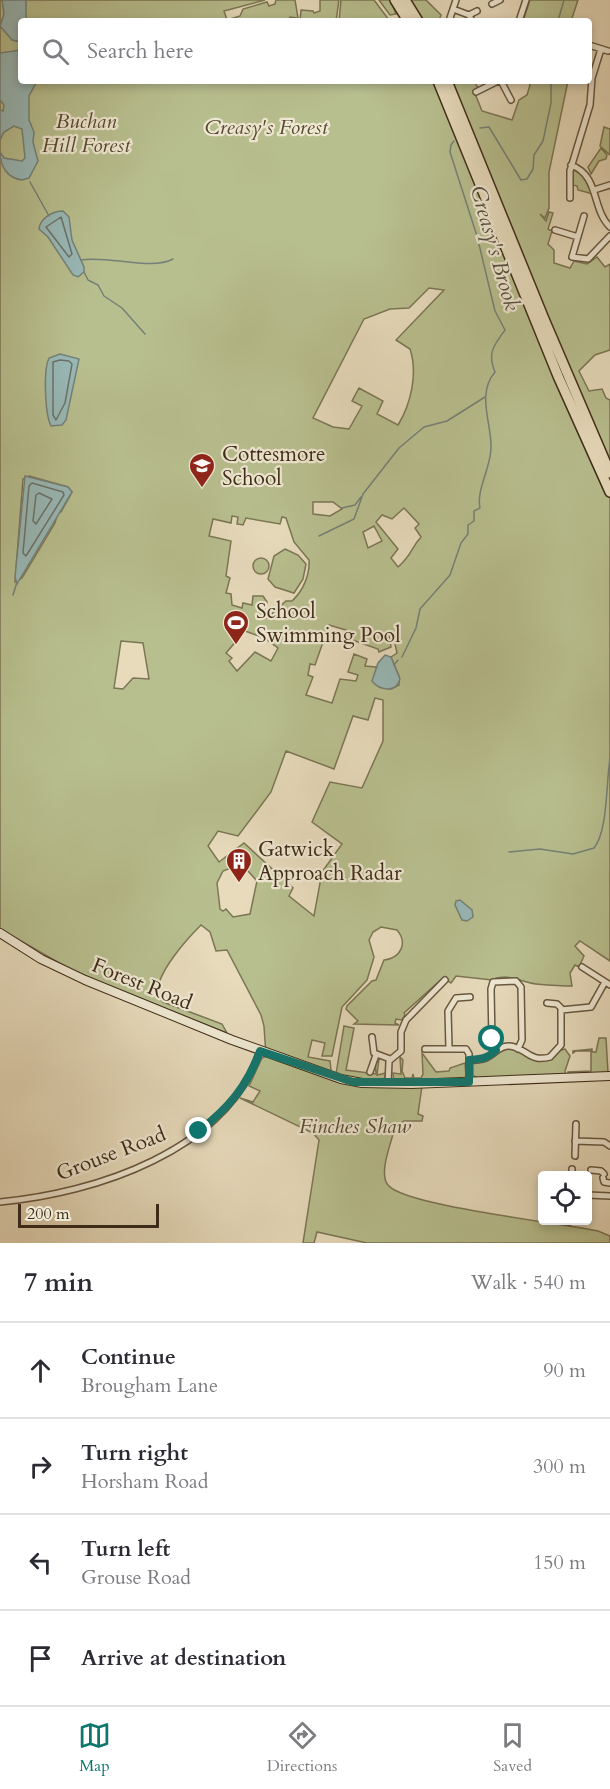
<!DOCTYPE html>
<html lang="en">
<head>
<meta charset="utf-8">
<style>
	:root { --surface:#fff; --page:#f7f7f7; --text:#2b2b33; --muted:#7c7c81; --line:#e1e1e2; --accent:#0f766e }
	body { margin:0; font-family:Cardo,serif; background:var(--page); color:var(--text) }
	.controls { position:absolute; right:18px; bottom:18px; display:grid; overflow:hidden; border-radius:6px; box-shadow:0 3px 9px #0003 }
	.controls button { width:54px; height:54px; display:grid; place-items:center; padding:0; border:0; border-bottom:2px solid var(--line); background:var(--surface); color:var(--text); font:30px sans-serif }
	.scale { position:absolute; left:18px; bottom:15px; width:141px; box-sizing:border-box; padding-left:6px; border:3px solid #3e2c18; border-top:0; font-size:16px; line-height:21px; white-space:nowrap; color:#3e2c18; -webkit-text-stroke:4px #efe8d3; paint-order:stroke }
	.stop { position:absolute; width:18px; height:18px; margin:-14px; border:4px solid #0f766e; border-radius:50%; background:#fff }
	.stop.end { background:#0f766e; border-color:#fff; box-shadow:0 2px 6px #0008 }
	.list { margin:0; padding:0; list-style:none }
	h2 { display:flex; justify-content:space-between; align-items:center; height:78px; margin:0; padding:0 24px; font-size:26px }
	h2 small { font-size:20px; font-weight:400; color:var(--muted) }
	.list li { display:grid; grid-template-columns:39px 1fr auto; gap:18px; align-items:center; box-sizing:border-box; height:96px; padding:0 24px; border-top:2px solid var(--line) }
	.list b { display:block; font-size:22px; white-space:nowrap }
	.list p { margin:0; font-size:20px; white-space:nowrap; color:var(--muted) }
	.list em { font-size:20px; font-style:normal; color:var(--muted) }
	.icon { flex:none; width:33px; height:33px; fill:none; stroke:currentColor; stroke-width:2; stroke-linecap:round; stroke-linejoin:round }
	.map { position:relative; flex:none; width:610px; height:1243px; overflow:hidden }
	.search { position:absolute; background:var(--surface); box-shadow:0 3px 9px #0003; left:18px; right:18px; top:18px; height:66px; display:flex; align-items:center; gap:15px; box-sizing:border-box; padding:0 21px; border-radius:6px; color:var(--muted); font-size:22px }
	.sheet { height:462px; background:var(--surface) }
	nav { display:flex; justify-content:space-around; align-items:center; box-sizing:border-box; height:84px; border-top:2px solid var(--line); background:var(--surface); font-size:16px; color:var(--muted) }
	nav a { display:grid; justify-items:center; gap:3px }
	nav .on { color:var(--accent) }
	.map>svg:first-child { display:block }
</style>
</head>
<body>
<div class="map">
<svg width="610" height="1243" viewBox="0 0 610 1243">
	<rect width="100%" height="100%" fill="#e7dbbc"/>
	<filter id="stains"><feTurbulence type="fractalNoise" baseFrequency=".00333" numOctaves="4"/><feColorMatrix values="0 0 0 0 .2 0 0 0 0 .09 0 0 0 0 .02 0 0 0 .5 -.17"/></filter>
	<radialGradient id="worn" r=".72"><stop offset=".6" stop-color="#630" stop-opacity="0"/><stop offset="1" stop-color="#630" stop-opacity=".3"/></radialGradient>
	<path fill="#b8bf8f" stroke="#7b7654" stroke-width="1.5" fill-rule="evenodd" d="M0,0H265L224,11L227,20L240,16L243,9L267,2L269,6L275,4L276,0H295L298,18L290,17L289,21H21V81H435L610,499V961L580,941L575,946L584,956L579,967L575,965L570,973L572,986C560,986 548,985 536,984C523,983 507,972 492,980L456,976L451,983L443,978L404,1013L405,1015L402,1020L396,1019L395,1023L399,1025L354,1024L358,1021L346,1009L347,1006L372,981L376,980L384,960C401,958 408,943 397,930L381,927L373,932L369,940L374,957L367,980L342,1007L332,1056H322L325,1043L312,1040L308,1057L330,1061L331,1070L323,1076L422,1086L418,1114L423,1116L422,1121H404L395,1127C392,1141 378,1173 388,1185C404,1206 563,1223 598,1231L610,1236V1243H367L317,1232L314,1243H303L319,1140L313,1133L240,1098L253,1102L260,1091L249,1086L262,1058L266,1056L264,1026L261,1015L227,950L216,951L210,932L201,925C187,939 156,973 157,995L163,1002L222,1024L227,1033L75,972L0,929ZM429,288L444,290L396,340L410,349C418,373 411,404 398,425L377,414L383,401L359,388L352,401L362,406L349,429L333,427L313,418L364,319L390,309L409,308ZM29,476L68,487L72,492L61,512H58L55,523L22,578L15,582L23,479ZM313,502H333L342,509L330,516L313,514ZM404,508L419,524L415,528L421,537C410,549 413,554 398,567L391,558L398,549L376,522L382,515L392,519ZM232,516L238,517L237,524L243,525L246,518L280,524L282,517L286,518L294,542L309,560C310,575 303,591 292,601H286L267,618L263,616L267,602L263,596H253L252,605L243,603L242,608L232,605L231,594L226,593L230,578L226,576L231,541L209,536L213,519L231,523ZM374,526L382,541L368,548L363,532ZM329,625L346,630L344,637L378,649L379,652L391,647L389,635H393L397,653L391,657L399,676V685L391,689L384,688L376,667L365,666L367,659L354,654L348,672L358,675L356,681L340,679L332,703L306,695L313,677L308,675L310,664L315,665ZM245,631L264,638L278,648L271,661L255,652L237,671L229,661L232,658L226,653ZM121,641L143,643L149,679L133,678L123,689L114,688ZM375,698L383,700V741L362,788L330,782L312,822L342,844L322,872L314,916L289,896L293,888L244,843L219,862L208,846L218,831L238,836L271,792L286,751L334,769L353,716L368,720ZM236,866L248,871L257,881L250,914L233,917L226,909L223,911L220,909L217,883L223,871Z
		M320,0H339L336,21H300L301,10L313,11L314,13L320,11Z
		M341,0H374L389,20L404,21H339Z
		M379,0H391L396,14L390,15Z
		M409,0H426L441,15L439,21H421Z
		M530,0H578L572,18L580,21H523Z
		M450,81H474L478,88L474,91L482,111L512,120L519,100L527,95L530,85L528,81H568L549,172V208L545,218L540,214L546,221L549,212L553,213L548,229L552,231L548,244L554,250V263L570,268L574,261L587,264L597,257L605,267L610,264V350L595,355L579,371L589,391L602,389L606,398L610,400V465Z
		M604,127L610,129V155L600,146Z
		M601,148L607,155L606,159L599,161L591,174L588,167Z
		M573,170H577L585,178L593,194L578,190L577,186L573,185Z
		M285,549L298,555L306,564L303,579L294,593L275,587L268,579L274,556Z
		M253 566a8 8 0 1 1 16 0a8 8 0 1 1-16 0Z
		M344,1026L354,1028L346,1070L376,1074L375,1059H379L377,1075L386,1073L384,1080L343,1078L336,1074Z
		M599,1038H606L608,1073L568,1076V1072L591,1071V1051H576L573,1053V1051L592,1049V1052H596Z
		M508,1048C525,1052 531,1062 549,1058C556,1056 558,1050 565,1049L570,1056L565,1071L566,1077L477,1078L473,1075V1064C495,1060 491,1053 508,1048Z
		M422,1053L436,1072L449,1071L450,1068L465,1063L466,1077L463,1080L394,1081L393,1073L401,1074L400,1057L403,1060L402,1071L405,1078H412L413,1074L414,1078H421L423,1074Z"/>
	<path fill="#98b9b8" stroke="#748178" stroke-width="1.5" d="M2,0H26V21H21V42L12,40L0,26L4,14Z
		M21,50V81H37L29,96V120L34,132L33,142L38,161L29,178L22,180C7,178 0,166 0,152L4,158L22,161L25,158L22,129L14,126L4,132L0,140V110L3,111L4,105L0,100V53Z
		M63,211L69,217L72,240L84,267V272L78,277L73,275L48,237L39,229C40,218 53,211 63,211Z
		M60,354L79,359L66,420L62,425L51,426C45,414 43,370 49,358Z
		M25,476L68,487L72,492L17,584L15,577Z
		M385,655L391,657L400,679C396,694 379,690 372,681L378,663Z
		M456,901L460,900L472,910L473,917L467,921L462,920L455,905Z"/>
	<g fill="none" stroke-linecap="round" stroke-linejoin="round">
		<path stroke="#6b7268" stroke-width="1.5" d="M61,217L72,254L69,257L46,227Z
			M60,360L69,361L72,364L65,403L56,420L53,415V362Z
			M32,483L63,492L64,495L26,556L23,553L29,486Z
			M39,493L52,499L36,524L33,521L36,495Z"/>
		<path stroke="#748178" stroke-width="1.5" d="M558,21L564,0
			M480,128L489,127L521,180L527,179L533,169L534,155L543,141L551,103V81
			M30,182L49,216
			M81,260C108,255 151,271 173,259
			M84,272L88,280L98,285L104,296L122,308L145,334
			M342,508L355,505L361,497
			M319,536L354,519L363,494L399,448L424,427L447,421L485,397
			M13,595L17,582
			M402,657L416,628L420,609L450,575L461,543L468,534V525L474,521V511L480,508C476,490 491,467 491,448C492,424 476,394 495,372C487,353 494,345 505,330L495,311L477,236L450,152L451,145L454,141
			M394,665L398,660
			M509,852L540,849L573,854L594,848C608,831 606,782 610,759"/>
		<defs>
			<path id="street" d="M492,4L500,0
				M453,9L469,15L472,21
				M469,15L477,11
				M449,21L456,0
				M519,21L526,0
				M589,45L608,51
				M501,81L511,100
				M476,92L498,81
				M571,165C600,176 591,208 610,227
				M594,190L610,185
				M570,198V171L590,105L592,78L601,49
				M584,216L572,257L588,259L610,236
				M555,230L578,237
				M582,967L610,985
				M547,1003L557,1004L562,1009
				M372,1037L374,1053L390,1059
				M449,1048L448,1011L456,998L470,997
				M425,1049H466L469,1054V1082
				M496,1050L492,1041L491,989L493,982L516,981L521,987L522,1040L518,1049
				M469,1060C475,1060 483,1061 488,1057C496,1053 499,1046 509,1046C526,1047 529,1063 550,1057L561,1045V1010L591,1007L605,982
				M370,1072L376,1055
				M388,1084L389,1061L401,1051V1032L406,1020L445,980
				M575,1141L604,1142L610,1146
				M575,1156L576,1124
				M591,1170L601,1171L604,1174
				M572,1176V1169
				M603,1178L604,1182L610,1183
				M588,1195L610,1196
				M0,1202C96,1193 226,1151 260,1051
				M569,1222V1220"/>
			<path id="secondary" d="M0,933L41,959L85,980L232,1040L341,1079L362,1083L412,1084L610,1076"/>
			<path id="highway" d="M395,0L408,21
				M405,0L418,21
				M438,81L558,376L610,492
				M447,81L544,319L610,473"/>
		</defs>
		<use href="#street" stroke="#685841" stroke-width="8"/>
		<use href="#secondary" stroke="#3e2c18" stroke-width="10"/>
		<use href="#highway" stroke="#3e2c18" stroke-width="12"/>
		<use href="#street" stroke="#efe8d3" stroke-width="5"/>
		<use href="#secondary" stroke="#efe8d3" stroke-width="8"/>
		<use href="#highway" stroke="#e7dbbc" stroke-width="9"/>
	</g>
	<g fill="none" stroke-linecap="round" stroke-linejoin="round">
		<path stroke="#0f766e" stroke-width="8" d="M199,1131C228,1108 247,1087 260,1051L353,1082H469V1060C481,1059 487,1059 496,1050L492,1039"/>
	</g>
	<defs>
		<symbol id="school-pin" viewBox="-11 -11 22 30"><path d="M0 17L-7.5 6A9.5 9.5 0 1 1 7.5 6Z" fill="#8f2418" stroke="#efe8d3"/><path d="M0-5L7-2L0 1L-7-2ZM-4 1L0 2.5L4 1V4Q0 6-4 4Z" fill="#fff"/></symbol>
		<symbol id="stadium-pin" viewBox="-11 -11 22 30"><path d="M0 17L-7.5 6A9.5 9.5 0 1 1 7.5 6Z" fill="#8f2418" stroke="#efe8d3"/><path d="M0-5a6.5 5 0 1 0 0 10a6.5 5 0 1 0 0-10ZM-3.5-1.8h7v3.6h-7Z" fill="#fff"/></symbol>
		<symbol id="building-pin" viewBox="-11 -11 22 30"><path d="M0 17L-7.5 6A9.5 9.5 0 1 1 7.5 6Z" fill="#8f2418" stroke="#efe8d3"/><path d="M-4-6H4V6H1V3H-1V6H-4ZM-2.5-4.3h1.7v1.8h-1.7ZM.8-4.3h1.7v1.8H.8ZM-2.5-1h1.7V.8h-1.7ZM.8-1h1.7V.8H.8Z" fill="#fff"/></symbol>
	</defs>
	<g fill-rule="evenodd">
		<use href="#school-pin" x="187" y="451" width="30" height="40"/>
		<use href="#stadium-pin" x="221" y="608" width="30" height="40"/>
		<use href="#building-pin" x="224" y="846" width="30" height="40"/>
	</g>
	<g text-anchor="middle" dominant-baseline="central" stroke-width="4.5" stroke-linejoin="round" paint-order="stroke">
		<g font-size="21" font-style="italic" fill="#564930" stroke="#efe8d3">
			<text x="86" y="121">Buchan<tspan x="86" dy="24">Hill Forest</tspan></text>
			<text x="266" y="127">Creasy's Forest</text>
			<text x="355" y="1126">Finches Shaw</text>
		</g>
		<g font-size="21" fill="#3e2c18" stroke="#efe8d3" text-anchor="start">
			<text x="222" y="454">Cottesmore<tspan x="222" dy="24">School</tspan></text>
			<text x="256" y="611">School<tspan x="256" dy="24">Swimming Pool</tspan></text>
			<text x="258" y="849">Gatwick<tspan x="258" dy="24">Approach Radar</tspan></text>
		</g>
		<g font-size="21" fill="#3e2c18" stroke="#efe8d3">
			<text transform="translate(142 984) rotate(22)">Forest Road</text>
			<text transform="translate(111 1154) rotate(-21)">Grouse Road</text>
		</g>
		<g font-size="22" font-style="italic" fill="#544f40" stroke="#efe8d3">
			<text transform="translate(495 248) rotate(74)">Creasy's Brook</text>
		</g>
	</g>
	<rect width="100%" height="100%" filter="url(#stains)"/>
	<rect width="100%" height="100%" fill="url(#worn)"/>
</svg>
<div class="controls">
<button><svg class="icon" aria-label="locate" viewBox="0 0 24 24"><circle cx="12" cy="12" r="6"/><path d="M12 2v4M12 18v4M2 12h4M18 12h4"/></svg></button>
</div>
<div class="scale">200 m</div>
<div class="stop" style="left:492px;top:1039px"></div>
<div class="stop end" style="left:199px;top:1131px"></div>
<div class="search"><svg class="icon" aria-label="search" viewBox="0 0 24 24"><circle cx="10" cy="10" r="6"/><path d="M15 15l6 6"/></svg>Search here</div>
</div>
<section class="sheet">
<h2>7 min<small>Walk · 540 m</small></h2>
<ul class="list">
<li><svg class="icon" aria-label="ahead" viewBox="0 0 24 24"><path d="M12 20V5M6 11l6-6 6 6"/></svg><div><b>Continue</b><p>Brougham Lane</p></div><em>90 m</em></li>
<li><svg class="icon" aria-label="right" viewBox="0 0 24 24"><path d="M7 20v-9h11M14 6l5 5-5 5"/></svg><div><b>Turn right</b><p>Horsham Road</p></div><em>300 m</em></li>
<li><svg class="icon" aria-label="left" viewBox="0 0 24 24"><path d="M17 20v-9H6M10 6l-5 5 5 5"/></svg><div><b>Turn left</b><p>Grouse Road</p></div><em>150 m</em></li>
<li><svg class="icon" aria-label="arrive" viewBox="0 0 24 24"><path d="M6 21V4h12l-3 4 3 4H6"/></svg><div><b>Arrive at destination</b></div></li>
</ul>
</section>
<nav>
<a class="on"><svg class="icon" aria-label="map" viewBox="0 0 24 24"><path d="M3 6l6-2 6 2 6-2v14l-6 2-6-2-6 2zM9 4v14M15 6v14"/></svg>Map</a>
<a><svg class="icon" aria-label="directions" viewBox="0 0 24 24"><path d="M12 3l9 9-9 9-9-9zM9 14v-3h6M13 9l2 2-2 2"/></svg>Directions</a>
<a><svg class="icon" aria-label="saved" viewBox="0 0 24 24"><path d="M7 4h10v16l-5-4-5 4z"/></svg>Saved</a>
</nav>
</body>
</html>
